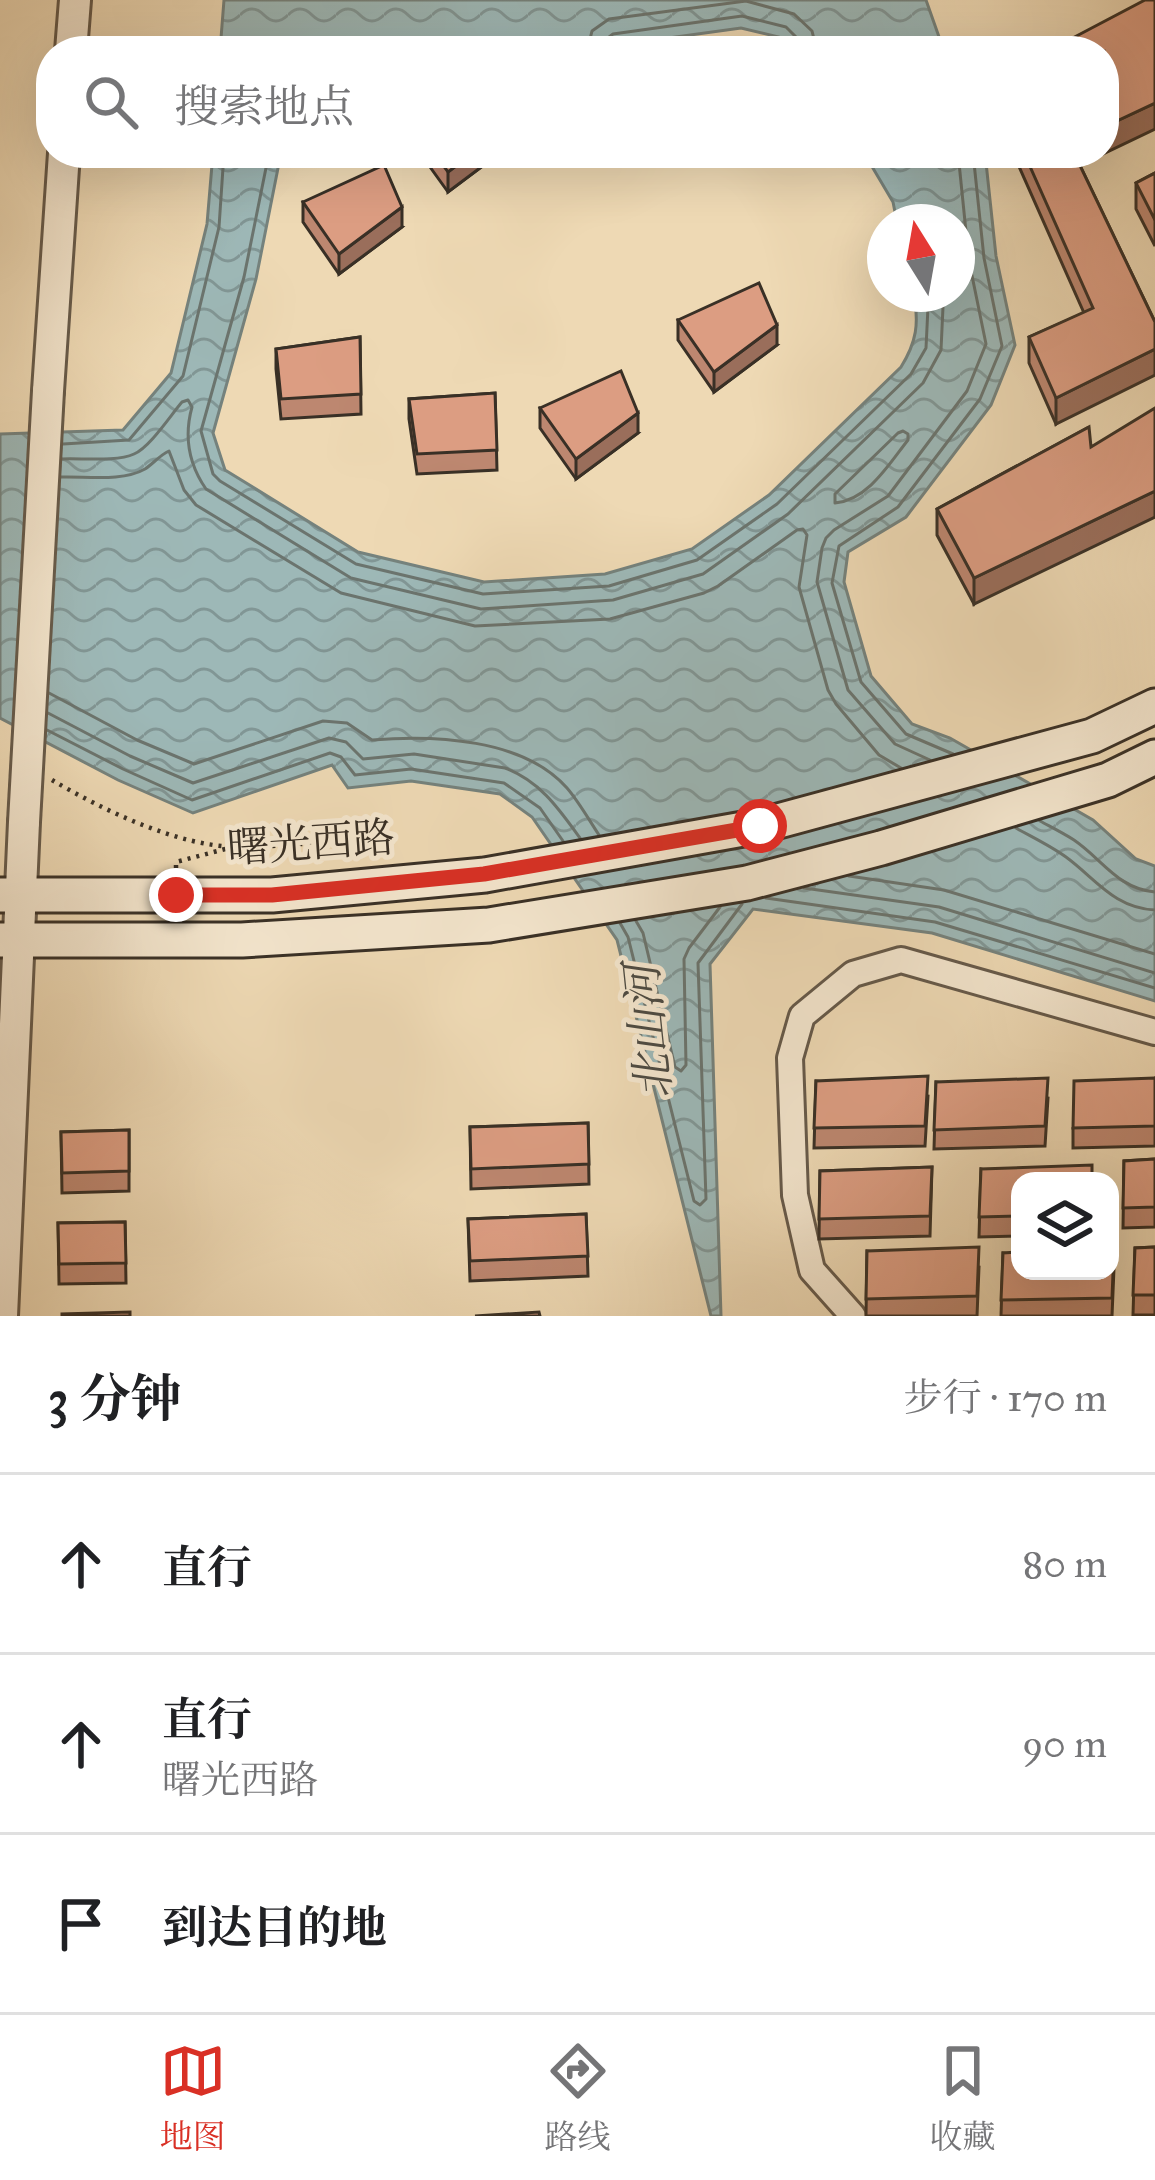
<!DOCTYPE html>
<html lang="zh">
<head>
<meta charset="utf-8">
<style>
	:root { --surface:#fff; --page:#f6f6f6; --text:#202124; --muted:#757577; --line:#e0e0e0; --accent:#d93025 }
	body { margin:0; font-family:"IM FELL Great Primer","Noto Serif SC",serif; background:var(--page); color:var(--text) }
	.controls { position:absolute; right:36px; bottom:36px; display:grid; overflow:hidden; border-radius:24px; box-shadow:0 12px 48px #0002 }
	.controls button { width:108px; height:108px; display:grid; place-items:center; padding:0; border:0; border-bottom:3px solid var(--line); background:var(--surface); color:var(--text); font:60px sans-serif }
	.compass { position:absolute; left:867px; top:204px; width:108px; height:108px; border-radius:50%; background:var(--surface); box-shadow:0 12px 48px #0002; rotate:349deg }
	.stop { position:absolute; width:36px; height:36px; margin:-27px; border:9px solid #d93025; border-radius:50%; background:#fff }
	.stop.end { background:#d93025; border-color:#fff; box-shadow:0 3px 12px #0008 }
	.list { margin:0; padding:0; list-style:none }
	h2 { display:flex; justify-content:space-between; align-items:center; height:156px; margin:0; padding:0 48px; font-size:51px }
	h2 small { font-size:39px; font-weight:400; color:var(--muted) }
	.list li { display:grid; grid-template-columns:78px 1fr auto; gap:36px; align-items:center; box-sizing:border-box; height:180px; padding:0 48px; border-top:3px solid var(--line) }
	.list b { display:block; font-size:45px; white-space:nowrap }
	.list p { margin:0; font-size:39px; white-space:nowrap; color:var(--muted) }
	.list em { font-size:39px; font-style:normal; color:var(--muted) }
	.icon { flex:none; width:66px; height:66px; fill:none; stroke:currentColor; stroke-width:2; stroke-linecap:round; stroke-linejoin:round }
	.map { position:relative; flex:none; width:1155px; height:1316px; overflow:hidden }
	.search { position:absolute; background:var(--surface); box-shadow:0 12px 48px #0002; left:36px; right:36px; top:36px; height:132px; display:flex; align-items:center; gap:30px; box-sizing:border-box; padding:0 42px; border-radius:48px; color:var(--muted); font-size:45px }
	.sheet { height:696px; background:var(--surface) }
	nav { display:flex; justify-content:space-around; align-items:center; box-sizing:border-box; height:168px; border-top:3px solid var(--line); background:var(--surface); font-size:33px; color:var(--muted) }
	nav a { display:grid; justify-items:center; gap:6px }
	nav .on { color:var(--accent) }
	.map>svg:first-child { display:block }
</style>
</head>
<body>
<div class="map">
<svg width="1155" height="1316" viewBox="0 0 1155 1316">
	<defs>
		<pattern id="water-waves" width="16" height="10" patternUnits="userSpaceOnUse" patternTransform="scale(3)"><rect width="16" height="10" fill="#9db8b7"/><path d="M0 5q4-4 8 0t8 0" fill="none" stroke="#819695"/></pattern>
	</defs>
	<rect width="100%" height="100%" fill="#eed9b4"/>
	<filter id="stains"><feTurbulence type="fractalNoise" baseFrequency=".00167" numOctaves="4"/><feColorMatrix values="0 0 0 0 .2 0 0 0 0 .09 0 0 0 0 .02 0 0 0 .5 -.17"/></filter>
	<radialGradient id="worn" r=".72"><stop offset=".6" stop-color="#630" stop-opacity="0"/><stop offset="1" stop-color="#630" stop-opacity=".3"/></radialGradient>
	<path fill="url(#water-waves)" stroke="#75827d" stroke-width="3" d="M224,0H926L944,51H795L779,37L741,28L574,51H220Z
		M213,153H281L256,279L213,433L225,470L358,552L484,582L605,574L692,549L769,495L901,367C916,343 920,323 913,294H957V222H897L893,202L864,153H985L996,256L1015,345L991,405L906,517L848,552L844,582L871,676L912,724L950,738L1093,820L1136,859L1155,866V1001L932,933L753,909L710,964L721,1316H711L617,940L532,817L500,794L411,781L348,788L332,765L193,813L118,780L0,718V434L123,430L171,373L207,224Z"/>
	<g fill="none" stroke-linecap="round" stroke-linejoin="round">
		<path stroke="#6b746e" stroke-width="3" d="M587,51L592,31L609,19L746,1L794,14L812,31L817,51
			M602,51L604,41L613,34L742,16L786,27L799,40L801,51
			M269,153L244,277L201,431L213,474L220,481L356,564L483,594L609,586L697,560L777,504L911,374L926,348L928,307L926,294
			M903,431L908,434V440C889,464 868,500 835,503V494L898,433Z
			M63,444L129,440L183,376L219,227L224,153
			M62,459C81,458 117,462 134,454C150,447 170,416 182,402L188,400L192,407C184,436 188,463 206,489L351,578L481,609L613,600L703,574L788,514L923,383L941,350L943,307L941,294
			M61,477C86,476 122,482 145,469C154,463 160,455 169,451L184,490L196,505L341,593L475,626L610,619L704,593L718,586L797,530L803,529L807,535L799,587L828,690L836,704L879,755L901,768
			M49,693L137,740L194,764L323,721L347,723L372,740C433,735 523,738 567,788C579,802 589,820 599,835
			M48,713L130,756L193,783L329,738L346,742L363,759L414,754L505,768C540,781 559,809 580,838
			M47,730L123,769L192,800L330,753L341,757L355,775L411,769L504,783L540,808L563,841
			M953,754L906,734L861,682L832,583L839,546L898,507L980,399L1002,346L984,258L973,153
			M930,760L895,744L848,690L817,582L822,548L826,538L834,530L888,496L967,391L986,344L969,261L958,153
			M1040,821C1051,827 1063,833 1074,840C1102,859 1118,889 1155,892
			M1016,828C1032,837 1051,846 1066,857C1096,879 1114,908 1155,910
			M849,876L944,890L1155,954
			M804,888L939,907L1155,973
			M766,898L935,922L1155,988
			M636,921L643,933L675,1067L681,1071L686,1065L684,959L689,948L720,907
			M620,923L628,937L694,1201L700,1205L706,1199L698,963L742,904"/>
		<defs>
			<path id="minor" d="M853,1316L812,1270L795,1195L790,1058L802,1016L853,974L901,960L1155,1032"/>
			<path id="tertiary" d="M71,51L75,0
				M48,391L64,153
				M2,1316L24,822"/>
			<path id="secondary" d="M0,895H272L485,875L760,826L1092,736L1155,706
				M0,940H242L489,925L747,883L881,848L1108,780L1155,757"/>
		</defs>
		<use href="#minor" stroke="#665a4a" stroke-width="30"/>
		<use href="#tertiary" stroke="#665a4a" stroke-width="36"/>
		<use href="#secondary" stroke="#393026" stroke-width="39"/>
		<path stroke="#393026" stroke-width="4.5" stroke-dasharray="3 6" stroke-linecap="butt" d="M52,780C103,810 177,846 237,847C287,847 338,840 388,836
			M176,868V862L229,848"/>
		<use href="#minor" stroke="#f4e6ce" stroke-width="24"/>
		<use href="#tertiary" stroke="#f4e6ce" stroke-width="30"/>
		<use href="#secondary" stroke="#f4e6ce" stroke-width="33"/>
		<defs>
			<path id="tertiary-bridge" d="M24,822L48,391"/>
		</defs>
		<use href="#tertiary-bridge" stroke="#665a4a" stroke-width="36" stroke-linecap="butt"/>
		<use href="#tertiary-bridge" stroke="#f4e6ce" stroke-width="30"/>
	</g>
	<path fill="#bd8770" stroke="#393026" stroke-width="3" d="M420,153H500L448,192Z
		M1013,153H1074L1155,322L1056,424L1029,363V337L1084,313Z
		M1155,173V246L1136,209V183Z
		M303,202L402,227L339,274L303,222Z
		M678,320L777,345L714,392L678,340Z
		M360,337L361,414L281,419L276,369V349Z
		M495,393L497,470L417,474L409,419V399Z
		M540,408L638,433L576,479L540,428Z
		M1089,427L974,604L937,535V509Z
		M1155,1078V1146L1073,1148V1128Z
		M816,1081L928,1096L925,1146L814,1148Z
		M936,1082L1048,1098L1045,1146L934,1149Z
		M588,1123L589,1184L471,1189L470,1127Z
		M129,1130V1191L62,1193L61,1132Z
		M1155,1159V1227L1123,1228L1124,1161Z
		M932,1167L930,1236L819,1239L820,1171Z
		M981,1169L1020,1181V1236L979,1237Z
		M586,1214L588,1276L470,1281L468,1219Z
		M125,1222L126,1283L59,1284L58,1223Z
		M1155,1247V1315H1133L1135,1248Z
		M867,1251L979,1267L977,1316H866Z
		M1003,1253L1114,1268L1112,1316H1001Z"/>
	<path fill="#9a6e5b" stroke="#393026" stroke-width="3" d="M1155,103V129L1086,162V153H1104V127Z
		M473,153H500L448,192V172Z
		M402,207V227L339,274V254Z
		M777,325V345L714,392V372Z
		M1155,349V375L1056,424V398Z
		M638,413V433L576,479V459Z
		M1155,491V517L974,604V578Z"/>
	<path fill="#dc9d82" stroke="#393026" stroke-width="3" d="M1145,0H1155V103L1104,127V51H1048Z
		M434,153H473L448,172Z
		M1024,153H1074L1155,322V349L1056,398L1029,337L1093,308Z
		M384,165L402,207L339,254L303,202Z
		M1155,173V220L1136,183Z
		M759,283L777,325L714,372L678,320Z
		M360,337L361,394L281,399L276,349Z
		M621,371L638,413L576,459L540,408Z
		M495,393L497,450L417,454L409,399Z
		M1155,408V491L974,578L937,509L1089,427L1091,447Z
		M928,1076L925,1126L814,1128L816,1081Z
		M1048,1078L1045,1126L934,1130L936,1082Z
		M1155,1078V1126L1073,1128L1074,1081Z
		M588,1123L589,1164L471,1169L470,1127Z
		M129,1130V1171L62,1173L61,1132Z
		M1155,1159V1207L1123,1208L1124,1161Z
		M1092,1165V1181H1020V1216L979,1217L981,1169Z
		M932,1167L930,1216L819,1219L820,1171Z
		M586,1214L588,1256L470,1261L468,1219Z
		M125,1222L126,1263L59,1264L58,1223Z
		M979,1247L977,1296L866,1299L867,1251Z
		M1155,1247V1295H1133L1135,1248Z
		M1110,1248H1114L1112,1298L1001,1300L1003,1253L1020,1252V1271H1110Z
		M130,1312V1316H62V1314Z
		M539,1312L540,1316H475Z"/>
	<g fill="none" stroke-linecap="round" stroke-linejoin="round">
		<path stroke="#d93025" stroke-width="15" d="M176,895H272L484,874L760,826"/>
	</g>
	<g text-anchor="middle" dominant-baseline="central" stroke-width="10" stroke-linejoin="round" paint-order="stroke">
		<g font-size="42" fill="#393026" stroke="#f4e6ce">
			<text transform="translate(311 843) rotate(-4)">曙光西路</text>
		</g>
		<g font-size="45" font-style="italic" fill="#4d4b43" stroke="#f4e6ce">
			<text transform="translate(648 1032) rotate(-96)">北山河</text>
		</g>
	</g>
	<rect width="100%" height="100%" filter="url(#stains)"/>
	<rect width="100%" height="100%" fill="url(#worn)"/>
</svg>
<div class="controls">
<button><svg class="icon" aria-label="layers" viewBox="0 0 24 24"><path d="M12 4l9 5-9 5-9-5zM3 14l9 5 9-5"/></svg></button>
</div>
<svg class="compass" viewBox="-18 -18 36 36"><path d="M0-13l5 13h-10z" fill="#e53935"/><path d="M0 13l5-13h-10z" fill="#757577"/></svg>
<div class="stop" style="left:760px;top:826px"></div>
<div class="stop end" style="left:176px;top:895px"></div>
<div class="search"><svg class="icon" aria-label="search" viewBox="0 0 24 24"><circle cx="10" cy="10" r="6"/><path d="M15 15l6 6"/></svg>搜索地点</div>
</div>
<section class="sheet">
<h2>3 分钟<small>步行 · 170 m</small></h2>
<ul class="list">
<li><svg class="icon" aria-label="ahead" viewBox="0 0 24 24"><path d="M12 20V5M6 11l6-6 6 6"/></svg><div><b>直行</b></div><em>80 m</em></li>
<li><svg class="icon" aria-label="ahead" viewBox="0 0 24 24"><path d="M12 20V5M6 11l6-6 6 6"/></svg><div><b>直行</b><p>曙光西路</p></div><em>90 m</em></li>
<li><svg class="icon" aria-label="arrive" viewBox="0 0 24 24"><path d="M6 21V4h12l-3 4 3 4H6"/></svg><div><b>到达目的地</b></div></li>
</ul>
</section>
<nav>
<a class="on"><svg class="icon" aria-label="map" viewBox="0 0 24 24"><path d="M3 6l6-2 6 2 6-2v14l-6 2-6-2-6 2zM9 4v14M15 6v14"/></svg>地图</a>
<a><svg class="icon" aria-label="directions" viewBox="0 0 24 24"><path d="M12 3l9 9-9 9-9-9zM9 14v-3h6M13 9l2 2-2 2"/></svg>路线</a>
<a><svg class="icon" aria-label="saved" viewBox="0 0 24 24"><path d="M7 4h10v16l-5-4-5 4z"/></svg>收藏</a>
</nav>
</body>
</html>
